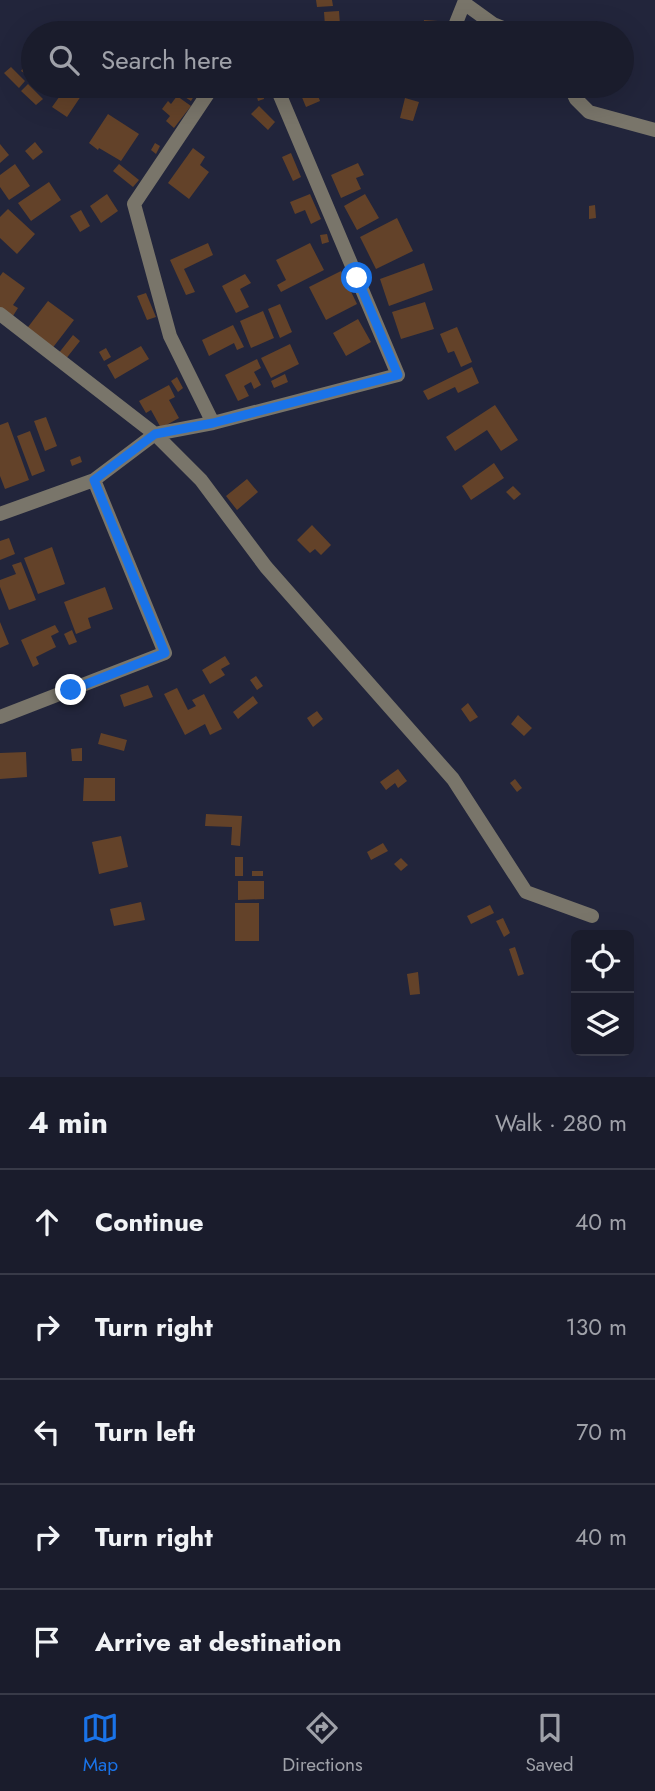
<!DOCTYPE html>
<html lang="en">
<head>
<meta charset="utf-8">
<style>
	:root { --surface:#1a1c2c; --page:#232534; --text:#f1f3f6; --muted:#9fa1a9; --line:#383a48; --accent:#1a73e8 }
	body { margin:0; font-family:Jost,sans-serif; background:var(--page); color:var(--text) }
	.controls { position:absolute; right:21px; bottom:21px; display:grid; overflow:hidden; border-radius:10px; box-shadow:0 7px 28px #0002 }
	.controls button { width:63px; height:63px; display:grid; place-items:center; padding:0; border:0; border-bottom:2px solid var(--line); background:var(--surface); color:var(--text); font:35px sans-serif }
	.stop { position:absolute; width:21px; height:21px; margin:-16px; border:5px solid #1a73e8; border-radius:50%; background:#fff }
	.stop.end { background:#1a73e8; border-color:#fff; box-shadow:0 2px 7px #0008 }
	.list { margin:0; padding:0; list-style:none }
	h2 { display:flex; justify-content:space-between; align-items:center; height:91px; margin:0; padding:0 28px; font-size:30px }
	h2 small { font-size:23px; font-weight:400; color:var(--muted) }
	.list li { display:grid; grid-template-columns:46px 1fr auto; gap:21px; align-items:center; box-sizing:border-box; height:105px; padding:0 28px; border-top:2px solid var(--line) }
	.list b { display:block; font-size:26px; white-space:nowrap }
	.list em { font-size:23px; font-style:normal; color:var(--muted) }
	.icon { flex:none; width:38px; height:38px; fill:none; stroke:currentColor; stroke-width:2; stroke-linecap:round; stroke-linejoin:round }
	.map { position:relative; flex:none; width:655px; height:1077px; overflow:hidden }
	.search { position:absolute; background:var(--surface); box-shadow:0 7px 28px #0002; left:21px; right:21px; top:21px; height:77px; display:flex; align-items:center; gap:18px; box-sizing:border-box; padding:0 24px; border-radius:38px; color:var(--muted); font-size:26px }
	.sheet { height:616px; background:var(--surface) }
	nav { display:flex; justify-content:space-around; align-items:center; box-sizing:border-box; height:98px; border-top:2px solid var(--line); background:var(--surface); font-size:19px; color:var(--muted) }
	nav a { display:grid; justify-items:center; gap:4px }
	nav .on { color:var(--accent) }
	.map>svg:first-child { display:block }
</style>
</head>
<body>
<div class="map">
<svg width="655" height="1077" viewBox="0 0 655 1077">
	<rect width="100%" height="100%" fill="#22253b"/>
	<path fill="#634229" d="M316,0H332L333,6L317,7Z
		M339,11L340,25L325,26L324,12Z
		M424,20L438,21L437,30L423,29Z
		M33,53V76L32,78L21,71Z
		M11,67L25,81L19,88L4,73Z
		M28,84L43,99L36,105L21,91Z
		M67,86H79L85,90L67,117L52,107Z
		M173,86H189L197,91L191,101L171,88Z
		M315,88L320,101L306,107L301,95Z
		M263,92L264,99L258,101L256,93Z
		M177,96L191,106L174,128L166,121L170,116L162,109L168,101L171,104Z
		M405,98L419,102L413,121L400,118Z
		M259,106L275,122L268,130L251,114Z
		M108,114L139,134L121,161L99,148L98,150L89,143Z
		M35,142L43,152L33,160L25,151Z
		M155,143L160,146L156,154L151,150Z
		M0,144L9,155L0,163Z
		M193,148L205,157L200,165L209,172L189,199L168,183Z
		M291,153L301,177L293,181L282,157Z
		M358,163L364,175L356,178L361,189L341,198L331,175Z
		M15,164L30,186L9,200L0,187V175Z
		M119,164L139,180L133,187L113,171Z
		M49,182L61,200L31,221L18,203Z
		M107,194L118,211L101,223L90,206Z
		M310,194L321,219L311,224L305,210L295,214L290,202Z
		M365,194L379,218L357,230L344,206Z
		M595,205L596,218L589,219V206Z
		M8,209L35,234L17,254L0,238V217Z
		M81,210L90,226L80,232L70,216Z
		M397,218L413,251L376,269L360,237Z
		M327,234L329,242L322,244L320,235Z
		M208,243L213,255L184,269L195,292L186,295L170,260Z
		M310,243L324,270L281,292L277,285L286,280L276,260Z
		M424,263L433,290L389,306L380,279Z
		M341,271L357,304L326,320L309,287Z
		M3,272L25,288L13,305L18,308L11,319L0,312V276Z
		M245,274L251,283L240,289L249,307L236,313L222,286Z
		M146,293L156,317L147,320L137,296Z
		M48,301L74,320L51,350L25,331Z
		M425,302L434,329L401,339L392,312Z
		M280,304L292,332L280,338L268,309Z
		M263,311L274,338L251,348L240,321Z
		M358,319L371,342L346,356L333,333Z
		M233,325L244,347L237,350L234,343L209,356L202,340Z
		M457,327L472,362L461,367L454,351L448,353L440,334Z
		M73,335L80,341L65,360L58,354Z
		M290,344L299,364L271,378L261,358Z
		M141,346L149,359L115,379L107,365Z
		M106,348L111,357L104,361L99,352Z
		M257,359L261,368L254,372L261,385L254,389L251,382L244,386L249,396L238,401L225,375Z
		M472,367L479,383L458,393L455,387L428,400L423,391Z
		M285,374L288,382L274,388L271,381Z
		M177,377L183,388L178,392L171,381Z
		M169,385L175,397L169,400L179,418L161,428L151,410L146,413L139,401Z
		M495,405L518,440L501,451L487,430L455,451L446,437Z
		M46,417L57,446L45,451L34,421Z
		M8,422L29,480L5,489L0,476V425Z
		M30,431L45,471L32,476L17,436Z
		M80,456L82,462L72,466L70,460Z
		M494,463L504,478L471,500L462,486Z
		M247,479L258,492L237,510L226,496Z
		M513,486L521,494L514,500L506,492Z
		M312,525L331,545L321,555L315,549L310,553L297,540Z
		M9,538L15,554L0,560V541Z
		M52,547L65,584L38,594L24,558Z
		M21,562L36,600L9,610L0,587V580L16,574L12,565Z
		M105,587L113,609L88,618L91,628L76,634L64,602Z
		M0,622L9,644L0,648Z
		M55,625L59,632L51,636L56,647L36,657L39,664L33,667L21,640Z
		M72,630L77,642L69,645L64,634Z
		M225,656L230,664L221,669L225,675L210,684L202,670Z
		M256,676L263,686L257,690L250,680Z
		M148,685L153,697L124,707L120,695Z
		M177,688L188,710L196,706L192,700L204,694L222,729L210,735L205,724L185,735L164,694Z
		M253,696L258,703L238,719L233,712Z
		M468,703L478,717L470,722L461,709Z
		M317,711L323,719L313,727L307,718Z
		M518,715L532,728L524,736L511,724Z
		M101,733L127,740L124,751L98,744Z
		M82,748V761H72L71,749Z
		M26,752L27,777L0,779V753Z
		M398,769L407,781L398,788L395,783L386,790L380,782Z
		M84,778H115V801H83Z
		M515,779L522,788L517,792L510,783Z
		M206,814L242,816L240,846L231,845L232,827L205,826Z
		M121,836L128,867L99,874L92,842Z
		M383,843L388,851L371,860L367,852Z
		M235,857H243V876H235Z
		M401,858L408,865L401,871L394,864Z
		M252,871H263V876H252Z
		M238,881H264V899L238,900Z
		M141,902L145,920L114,926L110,909Z
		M235,903H259V941H235Z
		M490,905L494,913L471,924L467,916Z
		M503,918L510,933L504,937L496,921Z
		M515,947L524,974L518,976L509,949Z
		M418,972L420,994L410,995L407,974Z"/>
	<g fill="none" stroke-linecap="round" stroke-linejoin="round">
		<path stroke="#79756a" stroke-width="14" d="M452,33L464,3L493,24L516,33
			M570,86L576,99L589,112L655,130
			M0,314L155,434L201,480L266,567L453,779L526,892L592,916
			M213,423L170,336L134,204L213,86
			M0,514L94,480L155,434L213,423L398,375L276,86
			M0,717L165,653L94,480"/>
	</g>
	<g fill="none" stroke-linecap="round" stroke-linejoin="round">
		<path stroke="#1a73e8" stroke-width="9" d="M71,690L165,653L94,480L155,434L213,423L398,375L357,278"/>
	</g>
</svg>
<div class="controls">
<button><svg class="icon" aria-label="locate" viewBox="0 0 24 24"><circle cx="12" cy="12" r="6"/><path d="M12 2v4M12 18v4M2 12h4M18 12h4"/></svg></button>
<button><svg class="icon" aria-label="layers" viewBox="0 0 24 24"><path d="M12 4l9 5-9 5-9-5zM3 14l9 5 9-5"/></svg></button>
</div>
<div class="stop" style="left:357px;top:278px"></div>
<div class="stop end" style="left:71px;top:690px"></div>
<div class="search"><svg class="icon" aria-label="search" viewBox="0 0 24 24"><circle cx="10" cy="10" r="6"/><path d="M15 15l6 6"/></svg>Search here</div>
</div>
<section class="sheet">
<h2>4 min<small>Walk · 280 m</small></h2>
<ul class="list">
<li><svg class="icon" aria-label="ahead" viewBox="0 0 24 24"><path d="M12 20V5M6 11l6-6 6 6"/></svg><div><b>Continue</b></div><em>40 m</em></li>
<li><svg class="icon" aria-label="right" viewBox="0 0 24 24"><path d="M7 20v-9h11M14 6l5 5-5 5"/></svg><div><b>Turn right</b></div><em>130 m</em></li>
<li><svg class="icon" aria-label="left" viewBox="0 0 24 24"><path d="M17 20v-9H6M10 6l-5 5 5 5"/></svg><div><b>Turn left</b></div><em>70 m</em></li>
<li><svg class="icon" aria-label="right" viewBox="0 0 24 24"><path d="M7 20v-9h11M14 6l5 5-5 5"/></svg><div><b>Turn right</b></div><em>40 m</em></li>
<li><svg class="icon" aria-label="arrive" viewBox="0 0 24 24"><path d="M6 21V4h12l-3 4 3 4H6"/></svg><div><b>Arrive at destination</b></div></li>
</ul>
</section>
<nav>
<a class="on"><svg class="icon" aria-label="map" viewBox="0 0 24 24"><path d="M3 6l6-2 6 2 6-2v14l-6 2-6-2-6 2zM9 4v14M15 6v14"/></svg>Map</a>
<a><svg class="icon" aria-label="directions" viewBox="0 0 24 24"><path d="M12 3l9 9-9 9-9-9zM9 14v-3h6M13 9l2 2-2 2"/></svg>Directions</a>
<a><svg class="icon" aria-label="saved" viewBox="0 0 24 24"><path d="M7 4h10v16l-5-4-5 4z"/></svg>Saved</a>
</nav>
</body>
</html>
